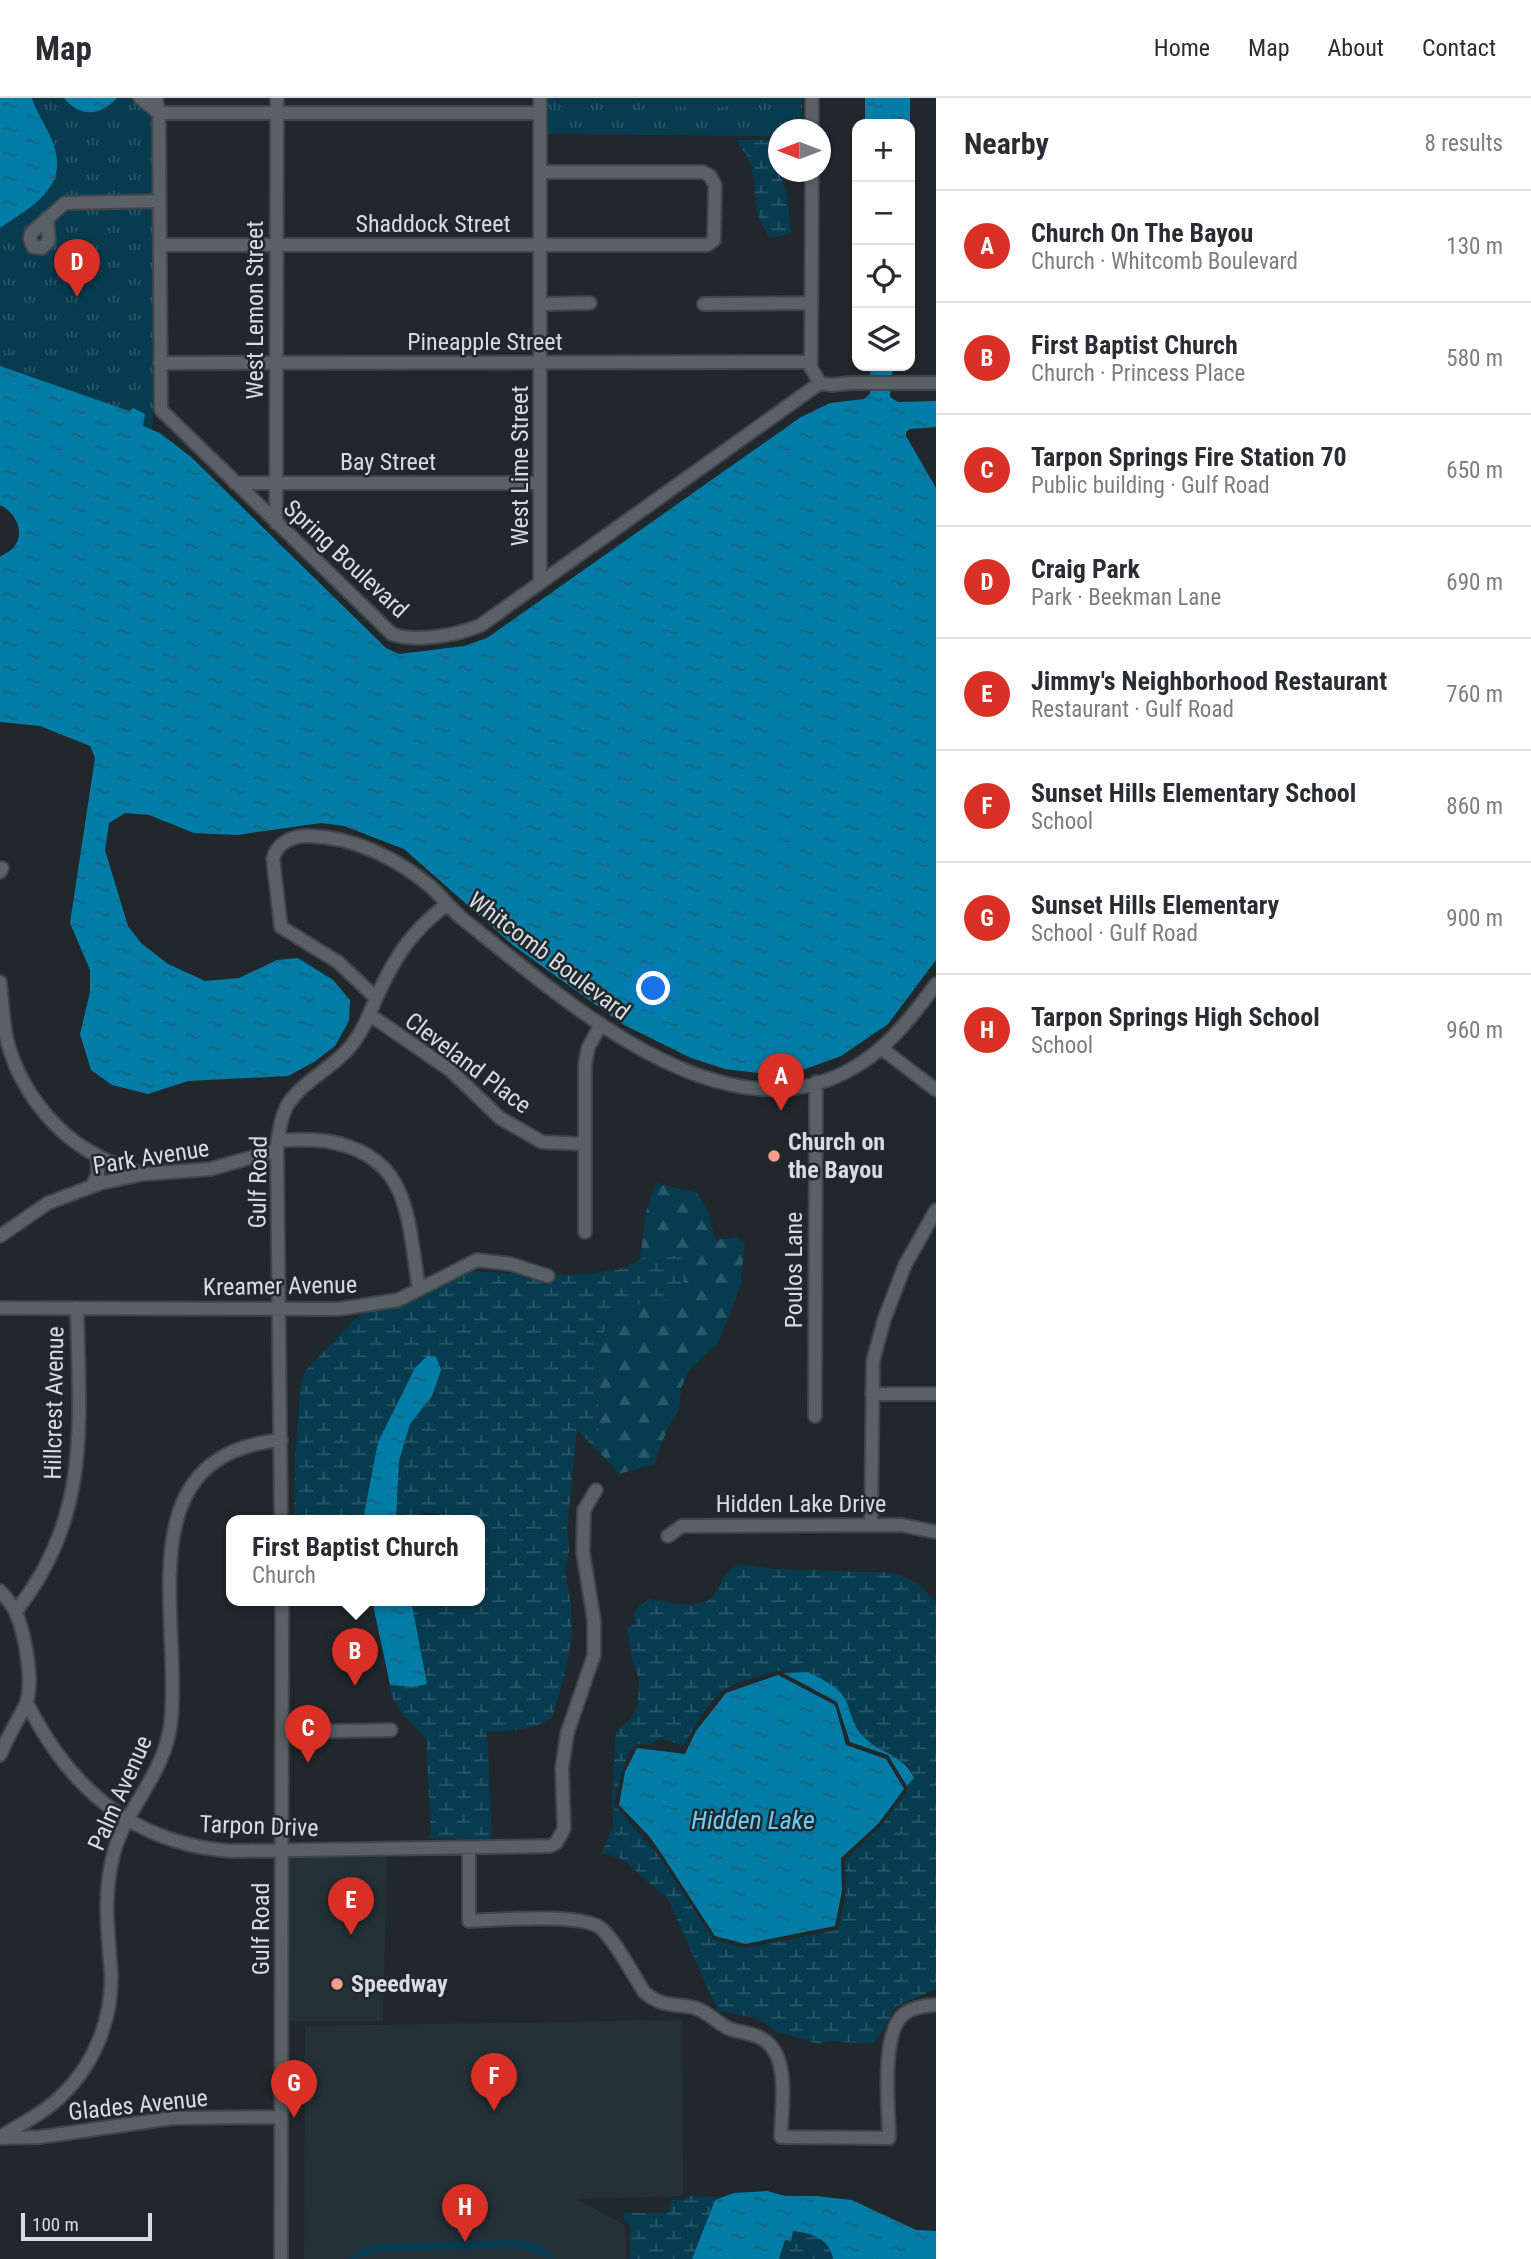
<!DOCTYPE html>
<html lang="en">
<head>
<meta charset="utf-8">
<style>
	:root { --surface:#fff; --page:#f7f7f7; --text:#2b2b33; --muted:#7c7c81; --line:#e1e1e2; --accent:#d93025 }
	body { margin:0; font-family:"Roboto Condensed",sans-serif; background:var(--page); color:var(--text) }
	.controls { position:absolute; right:21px; top:21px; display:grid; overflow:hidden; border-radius:14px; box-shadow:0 2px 5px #0004 }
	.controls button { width:63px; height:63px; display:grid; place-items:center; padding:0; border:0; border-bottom:2px solid var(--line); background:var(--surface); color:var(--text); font:35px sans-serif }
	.compass { position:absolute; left:768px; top:21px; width:63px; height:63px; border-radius:50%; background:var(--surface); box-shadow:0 2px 5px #0004; rotate:270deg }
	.scale { position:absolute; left:21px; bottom:18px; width:131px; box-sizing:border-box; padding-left:7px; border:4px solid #d8dcdf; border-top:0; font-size:19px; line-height:24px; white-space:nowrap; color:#d8dcdf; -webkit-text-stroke:5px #21282b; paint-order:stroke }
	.you { position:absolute; left:654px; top:891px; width:24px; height:24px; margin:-18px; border:5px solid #fff; border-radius:50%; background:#1a73e8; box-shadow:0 0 0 10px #1a73e833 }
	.badge { display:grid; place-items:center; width:46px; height:46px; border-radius:50%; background:var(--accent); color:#fff; font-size:23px; font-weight:700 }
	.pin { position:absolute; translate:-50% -58px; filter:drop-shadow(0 2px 4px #0008) }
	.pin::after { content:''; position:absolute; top:37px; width:24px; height:21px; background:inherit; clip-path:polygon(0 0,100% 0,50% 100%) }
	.popup { position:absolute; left:226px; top:1417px; width:259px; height:91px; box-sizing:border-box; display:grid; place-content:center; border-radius:14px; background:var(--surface); filter:drop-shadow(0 2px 5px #0005); font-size:23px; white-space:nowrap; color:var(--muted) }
	.popup b { font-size:26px; color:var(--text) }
	.popup::after { content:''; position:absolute; left:50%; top:100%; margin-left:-14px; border:14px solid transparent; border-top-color:var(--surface) }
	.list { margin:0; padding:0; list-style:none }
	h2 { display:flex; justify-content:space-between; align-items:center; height:91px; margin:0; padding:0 28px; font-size:30px }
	h2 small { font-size:23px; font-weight:400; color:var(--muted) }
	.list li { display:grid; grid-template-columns:46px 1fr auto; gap:21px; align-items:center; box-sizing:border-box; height:112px; padding:0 28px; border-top:2px solid var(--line) }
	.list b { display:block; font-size:26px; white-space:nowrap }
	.list p { margin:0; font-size:23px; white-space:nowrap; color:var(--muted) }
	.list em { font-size:23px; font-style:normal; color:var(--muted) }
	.icon { flex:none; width:38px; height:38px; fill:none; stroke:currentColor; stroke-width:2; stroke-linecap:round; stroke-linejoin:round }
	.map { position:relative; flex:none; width:936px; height:2161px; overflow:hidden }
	header { display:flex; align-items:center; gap:42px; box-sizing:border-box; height:98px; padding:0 35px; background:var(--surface); border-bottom:2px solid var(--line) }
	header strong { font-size:33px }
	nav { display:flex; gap:38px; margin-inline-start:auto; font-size:24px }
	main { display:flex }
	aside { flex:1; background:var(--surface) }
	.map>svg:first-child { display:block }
</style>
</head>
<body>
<header>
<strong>Map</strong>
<nav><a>Home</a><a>Map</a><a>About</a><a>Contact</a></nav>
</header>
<main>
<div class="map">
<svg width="936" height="2161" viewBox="0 0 936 2161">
	<defs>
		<pattern id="forest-firs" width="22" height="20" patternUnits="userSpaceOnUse" patternTransform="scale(1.75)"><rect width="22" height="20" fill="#073c50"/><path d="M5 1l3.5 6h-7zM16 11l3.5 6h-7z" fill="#2a5869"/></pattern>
		<pattern id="wetland-marsh" width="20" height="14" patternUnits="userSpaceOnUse" patternTransform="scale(1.75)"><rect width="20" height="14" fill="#073c50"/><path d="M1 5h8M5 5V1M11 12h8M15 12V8" fill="none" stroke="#2a5869"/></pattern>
		<pattern id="park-tufts" width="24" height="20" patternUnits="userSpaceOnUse" patternTransform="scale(1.75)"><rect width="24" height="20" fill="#073c50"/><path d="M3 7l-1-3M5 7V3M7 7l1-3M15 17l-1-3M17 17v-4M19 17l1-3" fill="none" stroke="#2a5869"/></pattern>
		<pattern id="water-ripples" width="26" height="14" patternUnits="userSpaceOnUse" patternTransform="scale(1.75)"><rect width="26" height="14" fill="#027da7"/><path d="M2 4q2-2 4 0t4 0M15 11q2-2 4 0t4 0" fill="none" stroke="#1b657f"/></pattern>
	</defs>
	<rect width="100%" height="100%" fill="#21282b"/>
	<path fill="#243138" d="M387,1755L383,1923H288L289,1756Z
		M682,1922L683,2098L577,2101L625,2127L626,2161H304L305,1928Z"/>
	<path fill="url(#forest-firs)" d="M656,1085L697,1095L707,1111L715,1142L737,1139L745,1145L740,1188L727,1224L717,1246L688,1274L681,1290L679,1311L668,1329L654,1366L619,1376L599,1354L597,1248L612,1217L644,1204L671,1201L653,1155L640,1161L646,1115Z"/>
	<path fill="url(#wetland-marsh)" fill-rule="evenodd" d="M736,42H772V50L787,97L791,135L771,140C751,116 758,99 752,71C750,61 742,51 736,42Z
		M653,1155L681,1159L684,1185L671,1201L644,1204L612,1217L597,1248L599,1354L577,1332L567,1430L569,1454L565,1471L571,1507L572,1537L565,1576L552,1620C529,1633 513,1633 487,1633L492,1741L428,1740L431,1735L426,1640L402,1616L391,1597L390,1587L412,1589L426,1586L411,1502H479V1464H481L485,1446L479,1434V1422L422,1414L421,1422H396L399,1363L410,1326L432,1298L415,1270L378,1344L363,1422L314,1419L294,1422L295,1357L301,1287L305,1273L355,1221L369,1212L463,1173L528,1176L551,1183L554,1177L588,1176L621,1171Z
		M741,1466L775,1471L893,1475L917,1485L936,1503V1891L895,1909L882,1935L873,1946L832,1943L819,1946L774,1933C761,1918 737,1916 718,1913L668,1801L622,1761L602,1755L613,1729L612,1698L616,1634L632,1620L638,1605L639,1582L632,1561L627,1529L637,1525L633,1519L635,1512L649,1501C669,1504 704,1516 716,1494C726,1477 721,1476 741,1466ZM777,1573L808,1574L844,1598L852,1623L865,1641L909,1668L914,1680L907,1688V1693L881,1728L845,1762L846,1794L839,1829L836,1832L746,1850L714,1842L658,1757L614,1706C617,1695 625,1649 638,1646C642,1645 646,1647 650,1647L660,1640L684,1648C691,1633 710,1602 724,1592C739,1582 759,1580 777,1573Z
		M687,2098L722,2099L715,2102L692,2161H630V2127L624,2122V2115H668L671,2102H683Z
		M793,2133C811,2135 830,2140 833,2161H779L785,2142L789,2141Z"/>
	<path fill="url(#park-tufts)" d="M32,0H64L74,10L88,15L112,6L117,0H152L154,18L155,293L152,332L143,328L129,314L0,268V130C31,110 69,88 53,45C48,30 37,16 32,0Z
		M548,0H802V31L778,32V38L548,36Z"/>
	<path fill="#073c50" d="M671,0H760L723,9L672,8Z
		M88,171H111V194H88Z
		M516,2142L538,2146L556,2161C541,2161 531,2151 516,2150L384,2153C371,2155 362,2161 349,2161L361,2151L376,2146Z"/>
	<path fill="url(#water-ripples)" d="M0,0H32C37,16 48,30 53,45C70,90 31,109 0,130Z
		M64,0H117C101,18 80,20 64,0Z
		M865,0H910V28V26H865Z
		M0,268L129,313L133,310L145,316L143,328L160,335L191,359L386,550L399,556L464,548L487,540L801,319L830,305L864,301L870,296V268H898L892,275L890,299L898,304L936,303V329L910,331L906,334V338L936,390V862L888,926L841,958L800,973L767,976L725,971L691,960L624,927L514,848L404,751L344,728L321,725L237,737L194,735L149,717L125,715L109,725L105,752L128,828L141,845L168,866L205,883L239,880L277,862L298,860L333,882L350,902L349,923L335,948L314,964L288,978L188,983L148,996L112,987L91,972L80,936L90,894V872L70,825L95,660L90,648L40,628L0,624V459C4,456 11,453 14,449C26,434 15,414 0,407Z
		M427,1258L436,1259L441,1272L432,1298L410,1326L399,1363L396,1422H363L378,1344L415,1270Z
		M372,1502H411L427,1586L412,1589L390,1587Z
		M808,1574C819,1580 837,1587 844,1599C853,1615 850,1627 867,1642C884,1656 904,1658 914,1680L907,1688L888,1657L850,1644L837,1604L783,1575Z
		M778,1577L835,1607L846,1647L886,1661L904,1691L878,1726L841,1760L842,1793L835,1828L745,1846L715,1838L661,1755L649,1738L619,1707L625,1674L637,1650L685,1656L696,1633L726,1595Z
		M767,2093L786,2098H816L852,2102L916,2132L936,2133V2161H833C830,2141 812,2135 793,2133L791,2143L785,2142L779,2161H692L715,2102L734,2095Z"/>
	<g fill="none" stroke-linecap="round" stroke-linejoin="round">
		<defs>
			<path id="minor" d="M140,0L159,15H540
				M156,0L159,15L161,312L392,536C416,545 458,537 481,527L820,285
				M540,0V484
				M812,32V0
				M812,74L811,270L820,285
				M47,120L49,143L42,150L33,149L30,141L31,135L65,105L159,103
				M160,147H707L714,142L715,87L710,78L703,74H541
				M541,206L590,205
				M704,206L811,205
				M160,265L811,264
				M820,285L831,287L851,285H936
				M235,385H540
				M276,425L277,0
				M0,774L2,770
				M0,884C2,903 3,923 7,942C19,990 54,1036 98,1058C112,1066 128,1070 143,1076
				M376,900L338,864L281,829L273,761C277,744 294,737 310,738C354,739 396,760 430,788C442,799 450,811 464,822C569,905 745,1068 881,950C902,932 920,908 936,886
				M370,917L450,972L500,1020L542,1044L584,1046
				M881,950L936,992
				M278,1042C293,1042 310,1041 326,1043C412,1057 407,1121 419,1191
				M92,1088L98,1076L97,1058
				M585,1134V967L588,950L601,926
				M0,1138L48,1105L101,1085L144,1076L211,1071L277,1052
				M0,1210L339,1211L398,1202L477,1162L511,1166L548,1178
				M872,1296H936
				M815,1318L816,984
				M281,1422L277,1052C278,1037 280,1020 288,1006C304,982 333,970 351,948C364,932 370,914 378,896C396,857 412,833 446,807
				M871,1427L873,1263L884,1222L905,1167L936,1112
				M668,1438L682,1428L901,1427L936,1434
				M0,1493C6,1500 13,1507 16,1515C25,1536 35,1587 25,1608C17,1624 7,1640 0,1657
				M16,1513C92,1417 79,1324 77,1210
				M27,1605C69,1690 133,1746 231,1753L550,1748L556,1745L564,1731L562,1670L567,1636L594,1557V1523L583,1454L584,1412L596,1392
				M283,1634L391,1632
				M469,1757V1823C495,1822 585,1814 602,1831C618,1847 632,1875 644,1894C663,1910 674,1905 695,1910C708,1914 716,1924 728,1930C739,1935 753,1934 764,1942C791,1959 781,2011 781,2039L889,2040C889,2011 880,1935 904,1916C913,1909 925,1908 936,1907
				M0,2039C21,2026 44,2015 61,1998C95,1966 113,1919 111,1874C108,1834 103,1798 113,1758C125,1709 165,1678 171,1623C182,1520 125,1356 281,1342
				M0,2040L40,2039L173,2020L280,2019
				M281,2161L282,1502"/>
		</defs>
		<use href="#minor" stroke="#404549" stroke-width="16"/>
		<use href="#minor" stroke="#596165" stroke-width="12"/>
	</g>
	<g fill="#f59d8e" stroke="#21282b" stroke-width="2.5">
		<circle cx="774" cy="1058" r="7"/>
		<circle cx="337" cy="1886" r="7"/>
	</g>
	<g text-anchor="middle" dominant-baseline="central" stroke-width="5" stroke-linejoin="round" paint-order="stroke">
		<g font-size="24" fill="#d8dcdf" stroke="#21282b">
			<text x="433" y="126">Shaddock Street</text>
			<text transform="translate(255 212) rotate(-90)">West Lemon Street</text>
			<text x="485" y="244">Pineapple Street</text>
			<text x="388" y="364">Bay Street</text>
			<text transform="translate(520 368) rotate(-90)">West Lime Street</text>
			<text transform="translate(346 461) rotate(43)">Spring Boulevard</text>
			<text transform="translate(549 858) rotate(37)">Whitcomb Boulevard</text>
			<text transform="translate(468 965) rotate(37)">Cleveland Place</text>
			<text transform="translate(151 1059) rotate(-9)">Park Avenue</text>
			<text transform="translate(258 1084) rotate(-89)">Gulf Road</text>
			<text transform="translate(794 1172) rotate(-90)">Poulos Lane</text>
			<text transform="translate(280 1188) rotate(-1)">Kreamer Avenue</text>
			<text transform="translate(54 1305) rotate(-89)">Hillcrest Avenue</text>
			<text x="801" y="1406">Hidden Lake Drive</text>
			<text transform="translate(120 1695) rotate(-66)">Palm Avenue</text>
			<text transform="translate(259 1728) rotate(2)">Tarpon Drive</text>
			<text transform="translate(261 1831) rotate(-90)">Gulf Road</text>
			<text transform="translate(138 2007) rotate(-6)">Glades Avenue</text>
		</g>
		<g font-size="24" font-weight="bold" fill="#d8dcdf" stroke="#21282b" text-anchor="start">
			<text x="788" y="1044">Church on<tspan x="788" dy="28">the Bayou</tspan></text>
			<text x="351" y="1886">Speedway</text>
		</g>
		<g font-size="26" font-style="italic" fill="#6ccefc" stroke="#21282b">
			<text x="753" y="1722">Hidden Lake</text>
		</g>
	</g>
</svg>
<div class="controls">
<button>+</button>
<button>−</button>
<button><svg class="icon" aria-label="locate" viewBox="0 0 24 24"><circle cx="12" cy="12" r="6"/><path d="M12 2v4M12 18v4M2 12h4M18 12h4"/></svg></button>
<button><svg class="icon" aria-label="layers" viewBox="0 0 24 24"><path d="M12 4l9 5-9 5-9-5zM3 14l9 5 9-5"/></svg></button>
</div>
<svg class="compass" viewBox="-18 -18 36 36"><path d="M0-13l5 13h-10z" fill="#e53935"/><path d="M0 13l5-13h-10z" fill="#7c7c81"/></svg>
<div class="scale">100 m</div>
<div class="you"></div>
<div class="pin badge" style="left:781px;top:1013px">A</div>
<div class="pin badge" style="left:355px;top:1588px">B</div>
<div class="popup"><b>First Baptist Church</b>Church</div>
<div class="pin badge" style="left:308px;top:1665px">C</div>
<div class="pin badge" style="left:77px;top:199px">D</div>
<div class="pin badge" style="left:351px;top:1837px">E</div>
<div class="pin badge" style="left:494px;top:2013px">F</div>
<div class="pin badge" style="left:294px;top:2020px">G</div>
<div class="pin badge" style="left:465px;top:2144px">H</div>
</div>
<aside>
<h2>Nearby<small>8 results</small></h2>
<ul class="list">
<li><span class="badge">A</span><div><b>Church On The Bayou</b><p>Church · Whitcomb Boulevard</p></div><em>130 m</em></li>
<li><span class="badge">B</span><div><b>First Baptist Church</b><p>Church · Princess Place</p></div><em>580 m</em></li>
<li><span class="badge">C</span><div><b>Tarpon Springs Fire Station 70</b><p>Public building · Gulf Road</p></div><em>650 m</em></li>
<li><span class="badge">D</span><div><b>Craig Park</b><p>Park · Beekman Lane</p></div><em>690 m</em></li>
<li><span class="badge">E</span><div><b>Jimmy's Neighborhood Restaurant</b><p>Restaurant · Gulf Road</p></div><em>760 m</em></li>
<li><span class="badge">F</span><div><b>Sunset Hills Elementary School</b><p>School</p></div><em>860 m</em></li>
<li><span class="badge">G</span><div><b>Sunset Hills Elementary</b><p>School · Gulf Road</p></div><em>900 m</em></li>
<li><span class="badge">H</span><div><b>Tarpon Springs High School</b><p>School</p></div><em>960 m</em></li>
</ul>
</aside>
</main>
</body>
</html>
